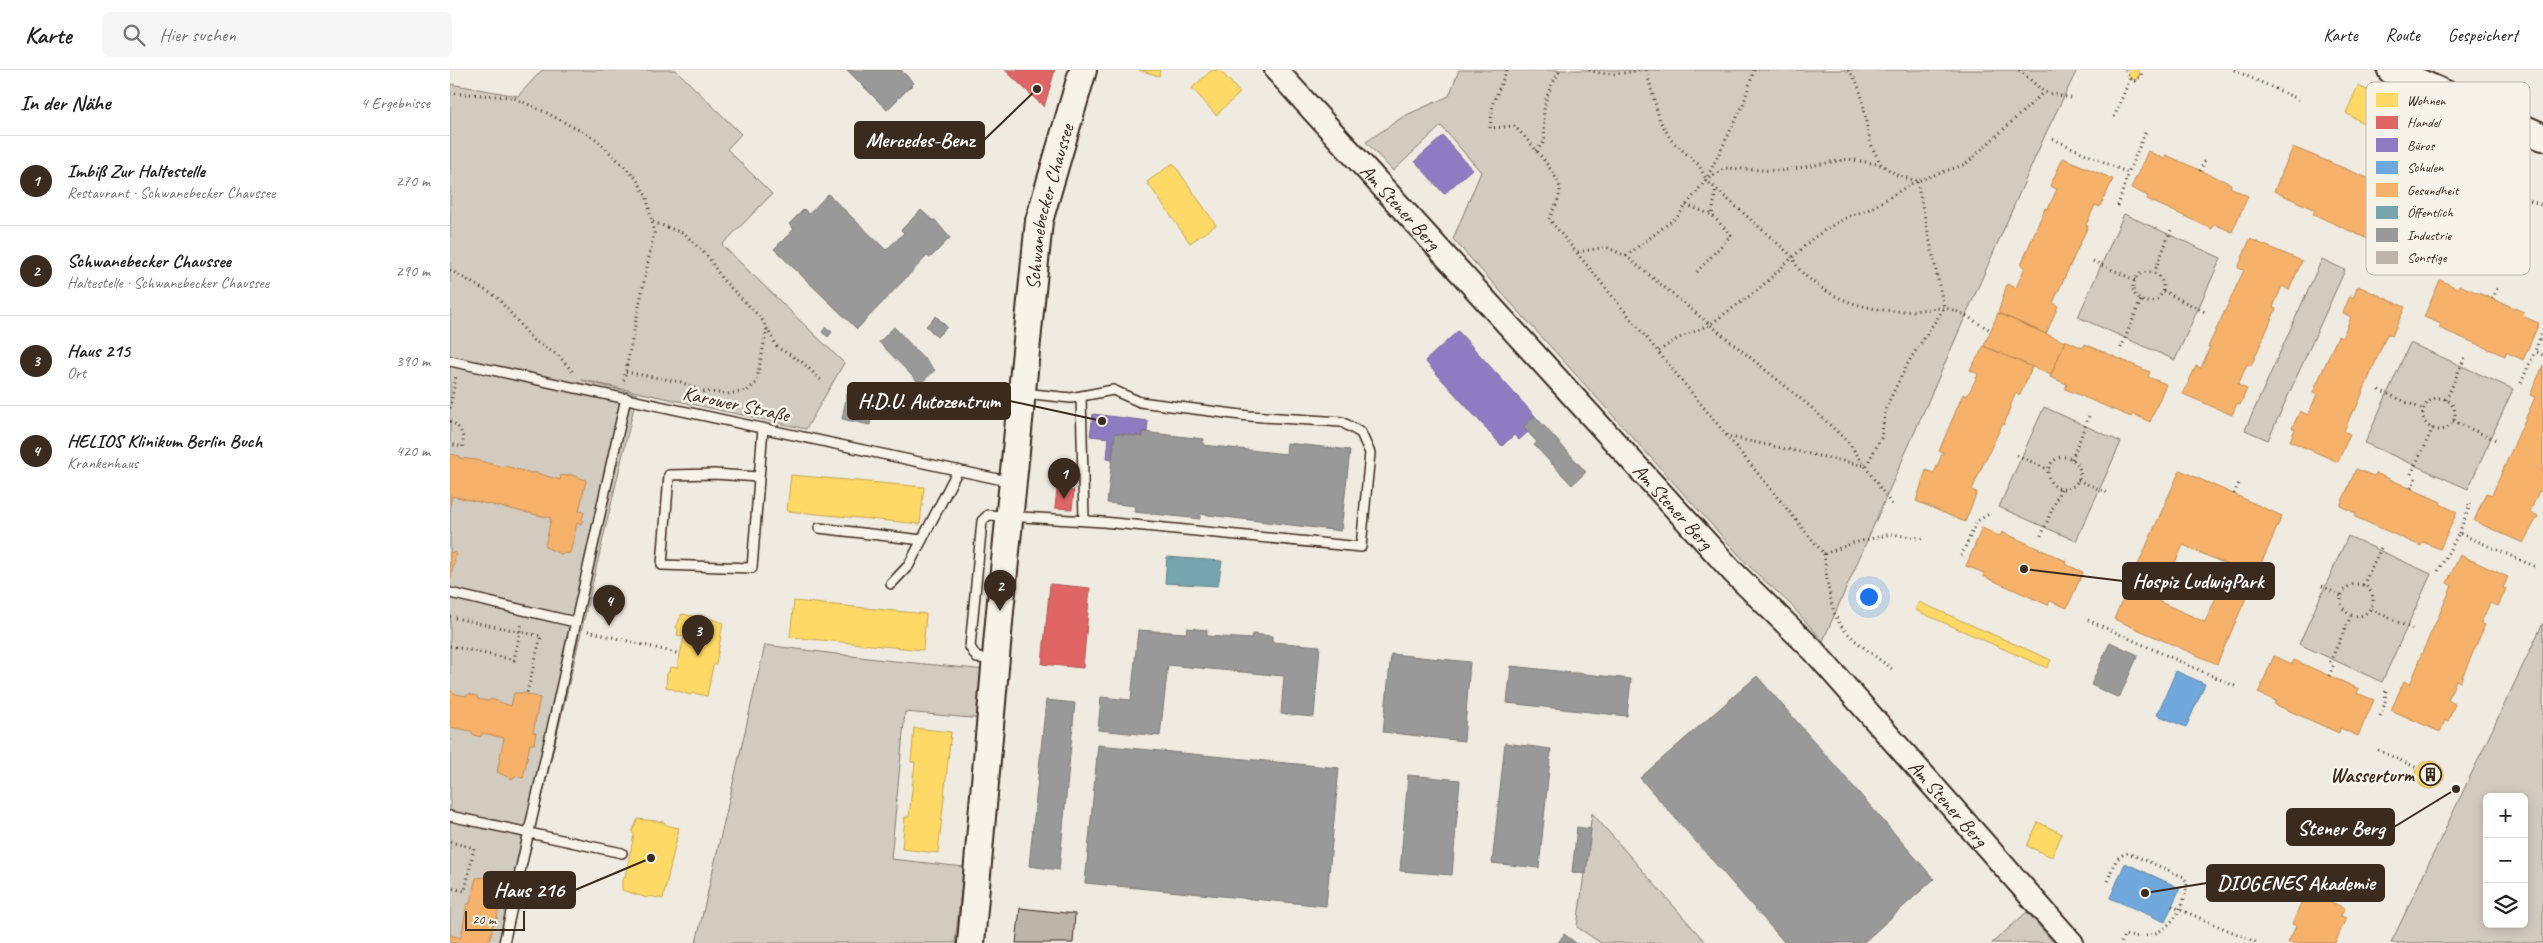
<!DOCTYPE html>
<html lang="de">
<head>
<meta charset="utf-8">
<style>
	:root { --surface:#fff; --page:#f6f6f6; --text:#222; --muted:#767676; --line:#e0e0e0; --accent:#3b2a1e }
	body { margin:0; font-family:Caveat,sans-serif; background:var(--page); color:var(--text) }
	.controls { position:absolute; right:15px; bottom:15px; display:grid; overflow:hidden; border-radius:8px; box-shadow:0 2px 12px #0003 }
	.controls button { width:45px; height:45px; display:grid; place-items:center; padding:0; border:0; border-bottom:1px solid var(--line); background:var(--surface); color:var(--text); font:25px sans-serif }
	.scale { position:absolute; left:15px; bottom:12px; width:60px; box-sizing:border-box; padding-left:5px; border:2px solid #3b2a1e; border-top:0; font-size:14px; line-height:18px; white-space:nowrap; color:#3b2a1e; -webkit-text-stroke:4px #f7f3e8; paint-order:stroke }
	.you { position:absolute; left:1418px; top:526px; width:18px; height:18px; margin:-12px; border:4px solid #fff; border-radius:50%; background:#1a73e8; box-shadow:0 0 0 8px #1a73e833 }
	.badge { display:grid; place-items:center; width:32px; height:32px; border-radius:50%; background:var(--accent); color:#fff; font-size:16px; font-weight:700 }
	.pin { position:absolute; translate:-50% -41px; filter:drop-shadow(0 1px 2px #0008) }
	.pin::after { content:''; position:absolute; top:26px; width:18px; height:15px; background:inherit; clip-path:polygon(0 0,100% 0,50% 100%) }
	.list { margin:0; padding:0; list-style:none }
	h2 { display:flex; justify-content:space-between; align-items:center; height:65px; margin:0; padding:0 20px; font-size:21px }
	h2 small { font-size:16px; font-weight:400; color:var(--muted) }
	.list li { display:grid; grid-template-columns:32px 1fr auto; gap:15px; align-items:center; box-sizing:border-box; height:90px; padding:0 20px; border-top:1px solid var(--line) }
	.list b { display:block; font-size:19px; white-space:nowrap }
	.list p { margin:0; font-size:16px; white-space:nowrap; color:var(--muted) }
	.list em { font-size:16px; font-style:normal; color:var(--muted) }
	.icon { flex:none; width:28px; height:28px; fill:none; stroke:currentColor; stroke-width:2; stroke-linecap:round; stroke-linejoin:round }
	.map { position:relative; flex:none; width:2093px; height:873px; overflow:hidden }
	header { display:flex; align-items:center; gap:30px; box-sizing:border-box; height:70px; padding:0 25px; background:var(--surface); border-bottom:1px solid var(--line) }
	header strong { font-size:24px }
	nav { display:flex; gap:28px; margin-inline-start:auto; font-size:18px }
	.search { width:350px; height:45px; background:var(--page); display:flex; align-items:center; gap:12px; box-sizing:border-box; padding:0 18px; border-radius:8px; color:var(--muted); font-size:19px }
	main { display:flex }
	aside { flex:1; background:var(--surface) }
	.map>svg:first-child { display:block }
</style>
</head>
<body>
<header>
<strong>Karte</strong>
<div class="search"><svg class="icon" aria-label="search" viewBox="0 0 24 24"><circle cx="10" cy="10" r="6"/><path d="M15 15l6 6"/></svg>Hier suchen</div>
<nav><a>Karte</a><a>Route</a><a>Gespeichert</a></nav>
</header>
<main>
<aside>
<h2>In der Nähe<small>4 Ergebnisse</small></h2>
<ul class="list">
<li><span class="badge">1</span><div><b>Imbiß Zur Haltestelle</b><p>Restaurant · Schwanebecker Chaussee</p></div><em>270 m</em></li>
<li><span class="badge">2</span><div><b>Schwanebecker Chaussee</b><p>Haltestelle · Schwanebecker Chaussee</p></div><em>290 m</em></li>
<li><span class="badge">3</span><div><b>Haus 215</b><p>Ort</p></div><em>390 m</em></li>
<li><span class="badge">4</span><div><b>HELIOS Klinikum Berlin Buch</b><p>Krankenhaus</p></div><em>420 m</em></li>
</ul>
</aside>
<div class="map">
<svg width="2093" height="873" viewBox="0 0 2093 873">
	<rect width="100%" height="100%" fill="#efebe0"/>
	<filter id="ink" filterUnits="userSpaceOnUse"><feTurbulence type="fractalNoise" baseFrequency=".02" numOctaves="2"/><feDisplacementMap in="SourceGraphic" scale="10" xChannelSelector="R" yChannelSelector="G"/><feConvolveMatrix kernelMatrix="1 2 1 2 8 2 1 2 1" color-interpolation-filters="sRGB"/></filter>
	<g filter="url(#ink)">
		<path fill="#d1cbc0" stroke="#867a6f" fill-rule="evenodd" d="M92,0H226L291,64L277,79L322,124L272,175L394,293L356,359L132,310L187,324L58,873H0V14L68,26Z
			M1009,0H1627L1595,65L1373,571L1340,534L1299,496L1003,169L1031,102L991,56L943,101L916,72L954,46L999,26Z
			M1674,144L1771,188L1725,290L1628,247Z
			M1872,189L1895,200L1818,370L1795,360Z
			M1960,273L2063,319L2018,419L1915,373Z
			M1594,337L1671,372L1626,471L1549,437Z
			M1898,466L1981,504L1932,612L1849,574Z
			M2093,553V873H1941ZM2037,727H2074V854H2037Z
			M315,575L434,590L536,600L532,649L455,642L441,789L514,797L505,873H246Z
			M1142,743L1256,873H1151L1127,857Z
			M1577,842L1604,873H1542Z"/>
		<path fill="#ffd966" stroke="#c4a450" d="M1678.5 4a5.5 5.5 0 1 1 11 0a5.5 5.5 0 1 1-11 0Z
			M689,0H710L709,6Z
			M762,0H770L790,23L766,45L742,18Z
			M1908,16L1995,55L1984,82L1963,77L1965,73L1962,72L1969,55L1948,45L1925,35L1917,52L1914,51L1913,53L1896,43Z
			M723,93L766,155L740,173L697,112Z
			M341,405L474,417L470,454L337,441Z
			M344,531L476,544L473,580L340,567Z
			M1469,532L1601,590L1597,598L1465,540Z
			M232,544L247,547L250,545L273,553L266,594L263,596L257,626L243,623L240,625L216,617L217,603L219,602L220,597L227,598L234,567L227,565L228,560L226,557Z
			M464,658L501,662L488,783L452,779L455,747H459L465,692H461Z
			M1966 705a14 14 0 1 1 28 0a14 14 0 1 1-28 0Z
			M188,749L214,752L216,755L229,758L213,829L199,826L197,828L172,820V809L175,807L184,765L182,762Z
			M1588,752L1612,764L1602,787L1577,776Z"/>
		<path fill="#e06666" stroke="#ae5450" d="M555,0H605L594,37Z
			M607,419L624,421L622,439L605,438Z
			M600,514L640,518L633,598L592,594Z"/>
		<path fill="#8e7cc3" stroke="#756392" d="M993,66L1022,99L994,124L965,91Z
			M1008,261L1085,346L1073,357L1078,362L1069,370L1064,365L1052,376L975,291Z
			M643,344L698,351L697,362H693V367L665,363L662,389L657,388L659,368L640,366Z"/>
		<path fill="#6fa8dc" stroke="#5f82a3" d="M1726,601L1755,614L1736,657L1707,645Z
			M1675,793L1730,818L1715,852L1660,828Z"/>
		<path fill="#f6b26b" stroke="#be8954" fill-rule="evenodd" d="M1843,77L1920,109L1994,144L1975,188L1933,170L1931,175L1863,144L1865,140L1824,121Z
			M1698,81L1714,89L1716,85L1781,114L1780,117L1798,126L1782,162L1764,154L1762,159L1697,129L1698,126L1681,118Z
			M1613,88L1663,109L1650,137L1645,135L1636,155L1638,156L1603,233L1608,236L1596,264L1548,243L1557,214L1566,218L1575,197L1571,195L1595,138L1598,139L1607,119L1600,116Z
			M1800,169L1852,191L1839,220L1832,216L1823,237L1826,239L1801,296L1797,294L1788,315L1797,319L1790,335L1787,333L1782,345L1733,324L1746,296L1751,298L1760,277H1758L1794,200L1788,198Z
			M1990,210L2007,218L2009,215L2074,242L2072,246L2089,253L2073,290L2056,282L2055,286L1989,258L1991,254L1974,247Z
			M1908,216L1955,237L1942,266L1937,264L1905,341L1903,340L1894,361L1900,364L1888,392L1840,371L1845,359L1842,358L1850,341L1858,345L1867,324L1863,322L1888,266L1892,268L1901,247L1893,243L1900,226L1903,228Z
			M1548,243L1615,272L1601,305L1534,276Z
			M1615,270L1633,278L1635,274L1700,302L1698,307L1716,314L1700,352L1683,344L1681,347L1615,319L1617,314L1600,307Z
			M1534,276L1582,297L1570,325L1565,323L1554,355H1552L1531,399L1522,420L1527,422L1515,452L1466,431L1476,400L1484,403L1493,382L1489,381L1513,324L1517,326L1525,311L1528,304L1520,300Z
			M2093,296V422L2089,421L2080,442L2088,446L2073,473L2024,451L2036,423L2042,425L2085,327L2080,325Z
			M0,384L10,386L9,388L27,390L53,397L55,396L81,403L83,402L110,410L111,405L118,406L119,404L136,410L129,441L134,442L131,454L127,453L120,483L111,484L95,477L101,448L2,426L0,434Z
			M1906,399L1924,406L1926,403L1991,432L1990,434L2007,442L1990,479L1973,472L1971,476L1905,447L1906,443L1890,436Z
			M1730,400L1832,446L1767,594L1664,549ZM1733,475L1780,496L1755,552L1708,531Z
			M1532,458L1550,466L1552,462L1616,491L1615,494L1633,502L1617,538L1600,531L1598,535L1533,506L1534,503L1516,496Z
			M0,482L6,483L0,511Z
			M2010,485L2058,507L2053,518L2056,519L2048,536L2040,533L2031,553L2035,555L2010,612L2006,610L1998,630L2005,634L1998,651L1995,650L1990,662L1941,640L1954,611L1960,614L1969,593L1968,592L2002,516L1997,513Z
			M1824,586L1842,594L1844,590L1909,619L1907,623L1924,630L1908,666L1890,658L1889,663L1824,634L1826,631L1808,623Z
			M0,620L6,624L16,626L19,624L27,626L28,629L38,631L41,629L61,636L64,623H74L90,628L83,662L86,663L84,674H80L73,708L65,706L62,709L47,702L54,668L33,663L30,667L24,665L21,661L0,657Z
			M35,807L52,813L47,849L44,851L39,873H0V865L11,868L17,835L20,833L26,808Z
			M1860,823L1895,838L1891,846L1896,848L1885,873H1838L1846,856L1842,854L1853,828L1857,830Z"/>
		<path fill="#76a5af" stroke="#648084" d="M717,487L772,491L768,516L715,513Z"/>
		<path fill="#999" stroke="#7d7874" d="M397,0H451L464,13L437,40Z
			M378,124L436,180L454,163L451,160L471,140L482,150H485L500,168L480,188L477,186L407,259L324,179L344,159L339,154L354,139L359,144Z
			M486,246L497,257L487,267L476,256Z
			M376,257L382,262L378,267L372,262Z
			M444,257L485,300L470,314L429,272Z
			M398,318L426,324L420,355L392,349Z
			M1085,346L1136,402L1122,415L1084,375L1087,372L1073,357Z
			M693,362L754,369L753,375L836,384L837,373L900,380L891,461L750,444V449L684,442L685,436L657,433L665,363L693,367Z
			M737,558L757,560V566L801,569L802,564L822,566V572L870,576L864,647L831,644L834,606L718,595L710,666L648,660L651,627L681,630L688,560L736,563Z
			M1660,572L1688,585L1669,628L1641,615Z
			M941,584L1020,592L1014,671L933,662Z
			M1061,596L1181,609L1177,646L1057,633Z
			M1307,606L1484,809L1413,873H1335L1190,708Z
			M596,630L625,633L609,800L579,796Z
			M1055,673L1101,679L1089,798L1042,793Z
			M648,675L889,698L876,836L635,813Z
			M958,705L1010,710L1002,805L950,801Z
			M1127,757L1141,759L1136,804L1122,802Z
			M1114,864L1126,873H1108Z"/>
		<path fill="#bdb5aa" stroke="#3b2a1e" d="M570,838L625,844L623,873H566Z"/>
		<g fill="none" stroke-linecap="round" stroke-linejoin="round">
			<defs>
				<path id="service" d="M0,291L562,412
					M631,326L634,450
					M309,407L264,404L219,405L212,495L302,498L313,358
					M369,458L472,470
					M441,514L459,495L508,400
					M0,523L125,552
					M544,589L527,588L520,577L532,451L538,445L653,452L911,477L920,383L911,363L892,352L799,346L690,332L663,320L621,328L573,323
					M0,746L172,783
					M54,873L176,328"/>
				<g id="tertiary">
					<path id="s1" d="M826,0L1284,503L1363,580L1622,873"/>
				</g>
				<g id="secondary">
					<path d="M1941,0L2093,67"/>
					<path id="s2" d="M521,873L550,541L589,151L633,0"/>
				</g>
			</defs>
			<use href="#service" stroke="#3b2a1e" stroke-width="12"/>
			<use href="#tertiary" stroke="#3b2a1e" stroke-width="26"/>
			<use href="#secondary" stroke="#3b2a1e" stroke-width="30"/>
			<path stroke="#3b2a1e" stroke-width="3" stroke-dasharray="1 4" stroke-linecap="butt" d="M1057,0L1043,33L1040,58L1064,56C1075,66 1109,105 1110,119C1110,129 1103,140 1099,149L1374,484L1403,473L1441,464L1474,469
				M1139,0C1155,6 1172,4 1189,0
				M1196,0L1210,51L1222,71L1249,95L1256,109
				M1304,0L1293,35L1256,110L1343,187C1347,201 1356,206 1367,215C1394,234 1429,243 1462,241C1472,240 1483,238 1493,238C1511,239 1525,253 1541,260
				M1398,0C1415,18 1413,43 1419,66C1421,76 1426,85 1431,94
				M1569,0L1594,22L1621,28
				M1676,0L1678,8L1685,11L1691,6L1692,0
				M1784,0L1852,31
				M0,23L62,27L95,42L146,69L186,108L197,128L204,163L173,314
				M1664,47L1680,9
				M1603,69L1678,103L1696,61
				M1086,81L1095,71C1092,37 1093,30 1110,0
				M1750,101L1756,88
				M2021,104L2093,136
				M1920,109L1948,45
				M1236,135L1262,145L1266,119
				M1668,136L1678,103
				M203,152L235,164L259,188L272,209L311,248L328,278L351,291L371,310
				M1128,182L1156,177L1176,186L1362,338L1399,373L1442,435
				M1176,186L1227,147L1256,110L1275,98L1331,101L1399,89L1432,95L1447,105L1467,111
				M1643,191L1685,210
				M0,200L47,227L83,270L108,285L123,302
				M1247,202L1281,165L1262,145
				M1683 217a15 15 0 1 1 30 0a15 15 0 1 1-30 0Z
				M1704,203L1721,160
				M1713,221L1755,242
				M2043,229L2048,216
				M2093,260L2085,281L2093,285
				M1671,278L1691,230
				M1209,281L1225,270L1259,255L1308,220L1362,169L1381,156L1400,146L1420,139L1466,111
				M176,302L231,312L251,321L277,324L297,321L306,313L317,259
				M2071,313L2085,281
				M1929,320L1974,340
				M1973 344a16 16 0 1 1 32 0a16 16 0 1 1-32 0Z
				M1996,330L2015,287
				M0,338L6,306
				M0,351C11,357 14,364 13,377L0,374
				M2003,351L2046,370
				M1280,367L1416,396L1431,368L1436,337L1459,291L1494,238L1467,111L1516,94L1594,22
				M1567,385L1599,400
				M1598 403a16 16 0 1 1 32 0a16 16 0 1 1-32 0Z
				M1622,389L1639,346
				M1961,404L1983,358
				M1628,410L1660,424
				M1961,418L1967,406
				M1784,424L1789,413
				M2009,463L2019,438V430
				M1591,466L1611,418
				M1374,484C1377,506 1378,529 1387,549C1396,567 1427,587 1442,599
				M1511,486L1527,451L1541,443
				M1988,501L2009,463L2086,497
				M1891 530a16 16 0 1 1 32 0a16 16 0 1 1-32 0Z
				M1913,515L1932,476
				M1872,516L1891,526
				M1921,539L1962,559
				M0,547L91,566L77,623
				M1638,550L1787,617
				M138,561L230,584
				M0,576L64,590L72,552
				M1880,592L1901,546
				M1879,606L1884,594
				M1930,646L1935,633L1936,618
				M1928,680L1967,698
				M0,772L24,778L15,821L0,818
				M1658,811C1662,798 1664,787 1678,783L1734,807L1737,814C1733,848 1711,873 1674,865L1671,873
				M1722,836L1808,873"/>
			<use href="#service" stroke="#f7f3e8" stroke-width="9"/>
			<use href="#tertiary" stroke="#f7f3e8" stroke-width="22"/>
			<use href="#secondary" stroke="#f7f3e8" stroke-width="26"/>
		</g>
	</g>
	<defs>
		<symbol id="building-ring" viewBox="-11 -11 22 22"><circle r="9.5" fill="#f7f3e8" stroke="#3b2a1e" stroke-width="1.5"/><path d="M-4-6H4V6H1V3H-1V6H-4ZM-2.5-4.3h1.7v1.8h-1.7ZM.8-4.3h1.7v1.8H.8ZM-2.5-1h1.7V.8h-1.7ZM.8-1h1.7V.8H.8Z" fill="#3b2a1e"/></symbol>
	</defs>
	<g fill-rule="evenodd">
		<use href="#building-ring" x="1968" y="692" width="25" height="25"/>
	</g>
	<g text-anchor="middle" dominant-baseline="central" stroke-width="5" stroke-linejoin="round" paint-order="stroke">
		<g font-size="20" fill="#3b2a1e" stroke="#f7f3e8">
			<text stroke="none"><textPath href="#s2" startOffset="741">Schwanebecker Chaussee</textPath></text>
			<text stroke="none"><textPath href="#s1" startOffset="185">Am Stener Berg</textPath></text>
			<text transform="translate(286 334) rotate(12)">Karower Straße</text>
			<text stroke="none"><textPath href="#s1" startOffset="590">Am Stener Berg</textPath></text>
			<text stroke="none"><textPath href="#s1" startOffset="995">Am Stener Berg</textPath></text>
		</g>
		<g font-size="20" font-weight="bold" fill="#3b2a1e" stroke="#f7f3e8" text-anchor="end">
			<text x="1964" y="705">Wasserturm</text>
		</g>
	</g>
	<rect x="1916" y="12" width="164" height="193" rx="8" fill="#f7f3e8" stroke="#bfb7ab" stroke-width="1"/>
	<rect x="1926" y="23" width="22" height="14" fill="#ffd966"/>
	<rect x="1926" y="46" width="22" height="13" fill="#e06666"/>
	<rect x="1926" y="68" width="22" height="14" fill="#8e7cc3"/>
	<rect x="1926" y="91" width="22" height="13" fill="#6fa8dc"/>
	<rect x="1926" y="113" width="22" height="14" fill="#f6b26b"/>
	<rect x="1926" y="136" width="22" height="13" fill="#76a5af"/>
	<rect x="1926" y="158" width="22" height="14" fill="#999"/>
	<rect x="1926" y="181" width="22" height="13" fill="#bdb5aa"/>
	<g font-size="14" fill="#3b2a1e">
		<text x="1957" y="35">Wohnen</text>
		<text x="1957" y="57">Handel</text>
		<text x="1957" y="80">Büros</text>
		<text x="1957" y="102">Schulen</text>
		<text x="1957" y="125">Gesundheit</text>
		<text x="1957" y="147">Öffentlich</text>
		<text x="1957" y="170">Industrie</text>
		<text x="1957" y="192">Sonstige</text>
	</g>
	<path fill="none" stroke="#3b2a1e" stroke-width="2" d="M587 19L534 70M652 351L560 331M1574 499L1673 511M2006 719L1944 757M1695 823L1757 813M201 788L125 820"/>
	<g fill="#3b2a1e" stroke="#f7f3e8" stroke-width="2">
		<circle cx="587" cy="19" r="5"/>
		<circle cx="652" cy="351" r="5"/>
		<circle cx="1574" cy="499" r="5"/>
		<circle cx="2006" cy="719" r="5"/>
		<circle cx="1695" cy="823" r="5"/>
		<circle cx="201" cy="788" r="5"/>
	</g>
	<g fill="#3b2a1e" stroke="#3b2a1e" stroke-width="2">
		<rect x="405" y="52" width="129" height="36" rx="5"/>
		<rect x="398" y="313" width="162" height="36" rx="5"/>
		<rect x="1673" y="493" width="151" height="36" rx="5"/>
		<rect x="1837" y="739" width="107" height="36" rx="5"/>
		<rect x="1757" y="795" width="177" height="36" rx="5"/>
		<rect x="34" y="802" width="91" height="36" rx="5"/>
	</g>
	<g font-size="21" text-anchor="middle" font-weight="bold" fill="#fff">
		<text x="470" y="77">Mercedes-Benz</text>
		<text x="479" y="338">H.D.U. Autozentrum</text>
		<text x="1748" y="518">Hospiz LudwigPark</text>
		<text x="1891" y="765">Stener Berg</text>
		<text x="1846" y="820">DIOGENES Akademie</text>
		<text x="79" y="827">Haus 216</text>
	</g>
</svg>
<div class="controls">
<button>+</button>
<button>−</button>
<button><svg class="icon" aria-label="layers" viewBox="0 0 24 24"><path d="M12 4l9 5-9 5-9-5zM3 14l9 5 9-5"/></svg></button>
</div>
<div class="scale">20 m</div>
<div class="you"></div>
<div class="pin badge" style="left:614px;top:429px">1</div>
<div class="pin badge" style="left:550px;top:541px">2</div>
<div class="pin badge" style="left:248px;top:586px">3</div>
<div class="pin badge" style="left:159px;top:556px">4</div>
</div>
</main>
</body>
</html>
